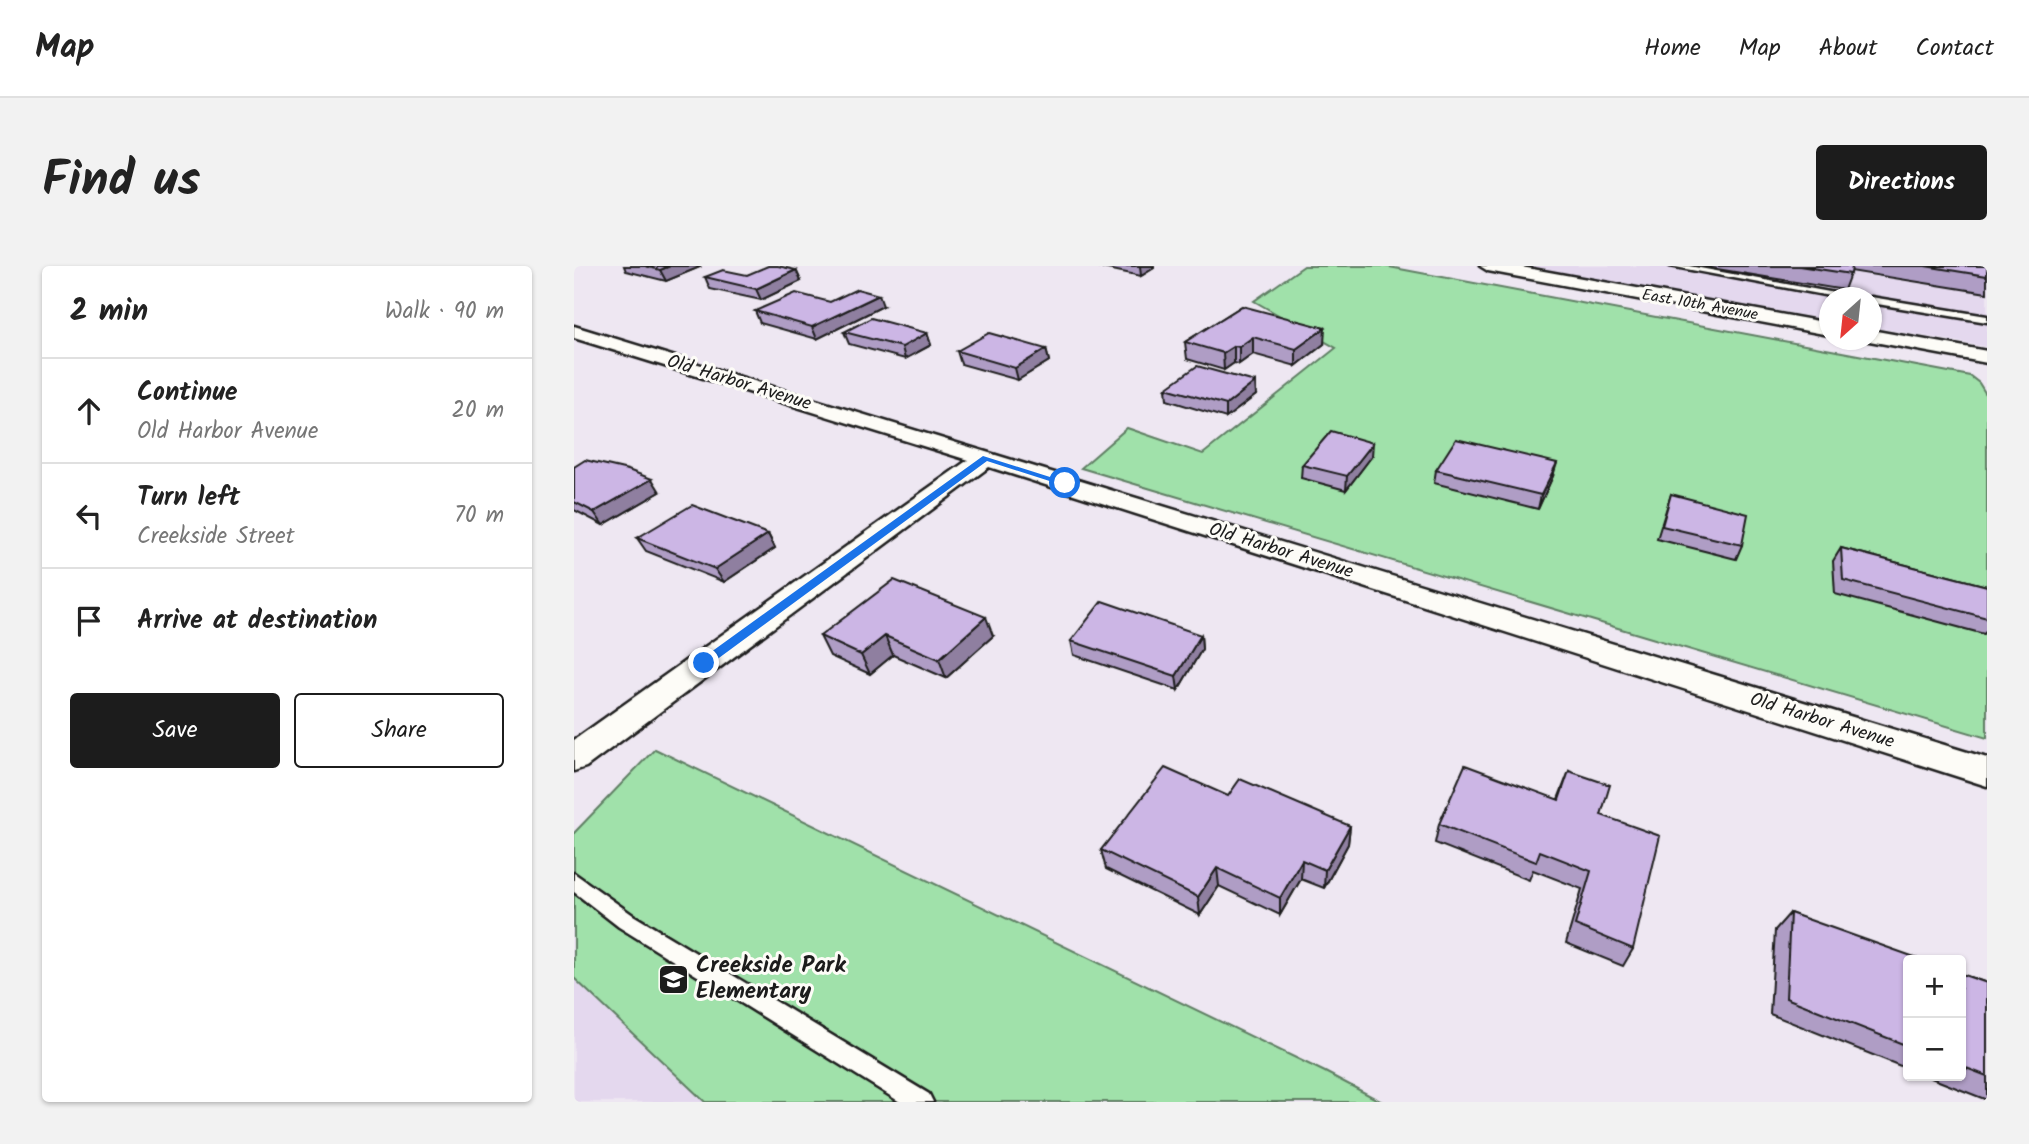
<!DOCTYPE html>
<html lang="en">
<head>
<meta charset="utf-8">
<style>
	:root { --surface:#fff; --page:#f2f2f2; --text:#222; --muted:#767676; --line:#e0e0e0; --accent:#1c1c1c }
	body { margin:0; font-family:Kalam,sans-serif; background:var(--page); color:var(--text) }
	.controls { position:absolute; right:21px; bottom:21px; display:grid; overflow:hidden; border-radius:7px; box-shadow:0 2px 5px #0004 }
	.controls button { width:63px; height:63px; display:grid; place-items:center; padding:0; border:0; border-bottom:2px solid var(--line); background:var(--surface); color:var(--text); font:35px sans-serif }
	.compass { position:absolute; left:1245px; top:21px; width:63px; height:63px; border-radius:50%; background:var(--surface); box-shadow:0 2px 5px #0004; rotate:207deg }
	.stop { position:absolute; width:21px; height:21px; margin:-16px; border:5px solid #1a73e8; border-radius:50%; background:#fff }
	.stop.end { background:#1a73e8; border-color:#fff; box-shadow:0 2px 7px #0008 }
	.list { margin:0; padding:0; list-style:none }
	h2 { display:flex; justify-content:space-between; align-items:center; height:91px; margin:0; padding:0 28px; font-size:30px }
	h2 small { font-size:23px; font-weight:400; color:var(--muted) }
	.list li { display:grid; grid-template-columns:46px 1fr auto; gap:21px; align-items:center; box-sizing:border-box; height:105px; padding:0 28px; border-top:2px solid var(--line) }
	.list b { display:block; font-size:26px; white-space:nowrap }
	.list p { margin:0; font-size:23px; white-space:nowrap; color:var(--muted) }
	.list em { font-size:23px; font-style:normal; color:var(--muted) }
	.actions { display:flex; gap:14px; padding:21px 28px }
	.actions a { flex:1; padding:16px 0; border:2px solid var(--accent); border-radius:7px; text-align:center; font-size:24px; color:var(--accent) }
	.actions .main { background:var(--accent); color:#fff }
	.icon { flex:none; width:38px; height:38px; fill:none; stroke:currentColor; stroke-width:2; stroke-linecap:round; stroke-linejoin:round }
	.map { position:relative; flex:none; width:1413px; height:836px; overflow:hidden; border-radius:7px }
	header { display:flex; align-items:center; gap:42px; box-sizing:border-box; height:98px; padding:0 35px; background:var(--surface); border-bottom:2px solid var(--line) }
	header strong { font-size:33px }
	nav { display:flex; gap:38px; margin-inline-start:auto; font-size:24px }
	.intro { display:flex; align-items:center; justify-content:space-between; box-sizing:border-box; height:168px; padding:0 42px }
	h1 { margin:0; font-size:49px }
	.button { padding:18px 32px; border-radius:7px; background:var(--accent); color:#fff; font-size:24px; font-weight:700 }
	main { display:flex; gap:42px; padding:0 42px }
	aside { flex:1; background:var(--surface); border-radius:7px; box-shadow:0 2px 5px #0004 }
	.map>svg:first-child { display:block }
</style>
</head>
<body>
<header>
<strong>Map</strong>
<nav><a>Home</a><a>Map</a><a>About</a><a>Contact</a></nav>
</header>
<div class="intro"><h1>Find us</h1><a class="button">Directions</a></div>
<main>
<aside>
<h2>2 min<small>Walk · 90 m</small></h2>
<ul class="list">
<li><svg class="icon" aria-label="ahead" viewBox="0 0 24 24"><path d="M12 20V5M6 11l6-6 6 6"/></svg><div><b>Continue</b><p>Old Harbor Avenue</p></div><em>20 m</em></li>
<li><svg class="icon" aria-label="left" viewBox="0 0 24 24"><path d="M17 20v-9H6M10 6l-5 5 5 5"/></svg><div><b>Turn left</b><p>Creekside Street</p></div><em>70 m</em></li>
<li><svg class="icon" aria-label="arrive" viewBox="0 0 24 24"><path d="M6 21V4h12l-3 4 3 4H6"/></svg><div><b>Arrive at destination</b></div></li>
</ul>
<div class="actions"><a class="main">Save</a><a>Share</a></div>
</aside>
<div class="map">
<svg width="1413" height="836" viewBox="0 0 1413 836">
	<rect width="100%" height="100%" fill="#eee7f2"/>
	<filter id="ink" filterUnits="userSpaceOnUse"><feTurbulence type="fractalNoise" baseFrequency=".0143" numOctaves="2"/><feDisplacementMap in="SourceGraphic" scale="14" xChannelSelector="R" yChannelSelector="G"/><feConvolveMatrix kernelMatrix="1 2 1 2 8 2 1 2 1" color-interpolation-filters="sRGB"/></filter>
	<g filter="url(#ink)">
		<path fill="#e4d8ee" d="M951,0H1413V81L1298,61L1297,32H1255V54Z
			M0,589L397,836H0Z"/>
		<path fill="#a0e1aa" stroke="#5e7e63" stroke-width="2" d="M730,0H810L1396,110L1405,117L1413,130V472L507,202L553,162L629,188L762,82L680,35Z
			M81,483L751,806L808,836H131L0,712V567Z"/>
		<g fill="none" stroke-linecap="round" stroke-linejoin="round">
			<defs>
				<path id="service" d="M1096,0H1115L1288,32H1266Z
					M1297,31L1413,50V56L1297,37Z
					M0,607L59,649L355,828L359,836H326L45,661L0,626Z"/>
				<path id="minor" d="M906,0H942L1255,57V69L914,5Z
					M0,60L1413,492V520L415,201L12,501L0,505V474L394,194L0,72Z
					M1297,64L1413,85V97L1290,74H1297Z"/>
			</defs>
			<use href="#service" stroke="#1c1c1c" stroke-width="5"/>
			<use href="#minor" stroke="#1c1c1c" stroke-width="5"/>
			<use href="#service" fill="#fdfcf7" fill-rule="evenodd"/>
			<use href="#minor" fill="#fdfcf7" fill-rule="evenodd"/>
		</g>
		<path fill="#af9dc5" stroke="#1c1c1c" stroke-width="2" d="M50,0H125L126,1L92,15L52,5Z
			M519,0H580V2L567,10Z
			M1125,0H1413V27L1277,5L1270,24Z
			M222,4L227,15L187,34L136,23L131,11L173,9Z
			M256,36L309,40L243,73L186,57L181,45Z
			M668,40L750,78L722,100L679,88L665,98L660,97L650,104L613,93L611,76Z
			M270,66L353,67L357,79L331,93L275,78Z
			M472,83L475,95L444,114L387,98L383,85Z
			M592,122L682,129L652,152L593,134Z
			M798,190L772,224L727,212L728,199Z
			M0,201L86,226L29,259L0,244Z
			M862,204L979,210L964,243L860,217Z
			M1097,228L1168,279L1162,293L1083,273Z
			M194,268L201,282L150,316L72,285L63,272Z
			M1267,282L1413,320V364L1410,368L1261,328L1259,295Z
			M627,369L628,383L604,424L500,389L497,375Z
			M246,370H419L372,412L319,389L296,408L256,390Z
			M995,505L1027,549L1059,683L1049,700L992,677L1008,623L959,604L955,614L861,577L865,558L984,533Z
			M654,530L776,560L774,578L750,622L727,613L706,649L645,620L626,649L532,603L527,584Z
			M1216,647L1334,694V803L1196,748L1201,664Z
			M1387,708L1413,717V834L1352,810H1387Z"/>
		<path fill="#8f7fa0" stroke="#1c1c1c" stroke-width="2" d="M96,0H125L126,1L92,15L86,4Z
			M566,0H580V2L567,10Z
			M222,4L227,15L187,34L182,23Z
			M305,29L309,40L243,73L238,61Z
			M751,62L750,78L722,100V83Z
			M353,67L357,79L331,93L328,81Z
			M679,71V88L665,98V81Z
			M660,80V97L650,104L649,87Z
			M472,83L475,95L444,114L441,102Z
			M681,116L682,129L652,152V139Z
			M799,177L798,190L772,224L773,210Z
			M983,197L979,210L964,243L967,229Z
			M78,213L86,226L29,259L20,246Z
			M194,268L201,282L150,316L141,303Z
			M412,351L419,370L372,412L365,393Z
			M627,369L628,383L604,424L602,410Z
			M311,370L319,389L296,408L287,389Z
			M776,560L774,578L750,622L751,604Z
			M728,594L727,613L706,649V632Z
			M643,602L645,620L626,649L624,631Z"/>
		<path fill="#ccb6e5" stroke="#1c1c1c" stroke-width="2" d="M71,0H96L86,4Z
			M194,0H204L222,4L182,23L131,11L149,4L173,9Z
			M1225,0H1278L1277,8Z
			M1351,0H1413V10Z
			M283,23L305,29L238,61L181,45L222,27L256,36Z
			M668,40L751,62L722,83L679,71L665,81L660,80L649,87L611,76Z
			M297,52L353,67L328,81L270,66Z
			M415,67L472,83L441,102L383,85Z
			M623,100L681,116L652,139L592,122Z
			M757,165L799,177L773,210L728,199Z
			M882,173L983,197L967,229L862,204Z
			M11,194L54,204L78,213L20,246L0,236V201Z
			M1097,228L1174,248L1168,279L1088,260Z
			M118,239L194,268L141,303L63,272Z
			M1267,282L1413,320V352L1269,314Z
			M320,314L412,351L365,393L311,370L287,389L246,370Z
			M528,335L627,369L602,410L497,375Z
			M891,499L985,534L995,505L1036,519L1027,549L1086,570L1059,683L1001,659L1017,605L966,585L962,596L865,558Z
			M591,502L654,530L666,513L776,560L751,604L728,594L706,632L643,602L624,631L527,584Z
			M1216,647L1349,694H1334V780L1212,732Z
			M1387,708L1413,717V810L1387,800Z"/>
	</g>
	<path fill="#1a73e8" d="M409,190L495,217L488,219L413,195L134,400H126V394Z"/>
	<defs>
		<symbol id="school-square" viewBox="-11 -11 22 22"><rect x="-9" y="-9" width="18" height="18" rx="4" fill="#1c1c1c" stroke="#fdfcf7"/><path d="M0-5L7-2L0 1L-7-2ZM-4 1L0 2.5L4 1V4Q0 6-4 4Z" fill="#fff"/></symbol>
	</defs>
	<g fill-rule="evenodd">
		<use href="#school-square" x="82" y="696" width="35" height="35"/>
	</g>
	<g text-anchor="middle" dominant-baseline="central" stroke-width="6" stroke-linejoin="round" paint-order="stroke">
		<g font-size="16" fill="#1c1c1c" stroke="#fdfcf7">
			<text transform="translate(1126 39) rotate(10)">East 10th Avenue</text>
		</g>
		<g font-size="19" fill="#1c1c1c" stroke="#fdfcf7">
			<text transform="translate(165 117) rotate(17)">Old Harbor Avenue</text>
			<text transform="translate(707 285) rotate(17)">Old Harbor Avenue</text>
			<text transform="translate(1248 455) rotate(17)">Old Harbor Avenue</text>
		</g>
		<g font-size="23" font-weight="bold" fill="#1c1c1c" stroke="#fdfcf7" text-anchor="start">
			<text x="122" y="700">Creekside Park<tspan x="122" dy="26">Elementary</tspan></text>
		</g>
	</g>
</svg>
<div class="controls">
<button>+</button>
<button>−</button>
</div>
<svg class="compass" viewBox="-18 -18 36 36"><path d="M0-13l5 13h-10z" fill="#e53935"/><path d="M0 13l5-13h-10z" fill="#767676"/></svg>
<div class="stop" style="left:491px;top:217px"></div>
<div class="stop end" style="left:130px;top:397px"></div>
</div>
</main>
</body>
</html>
